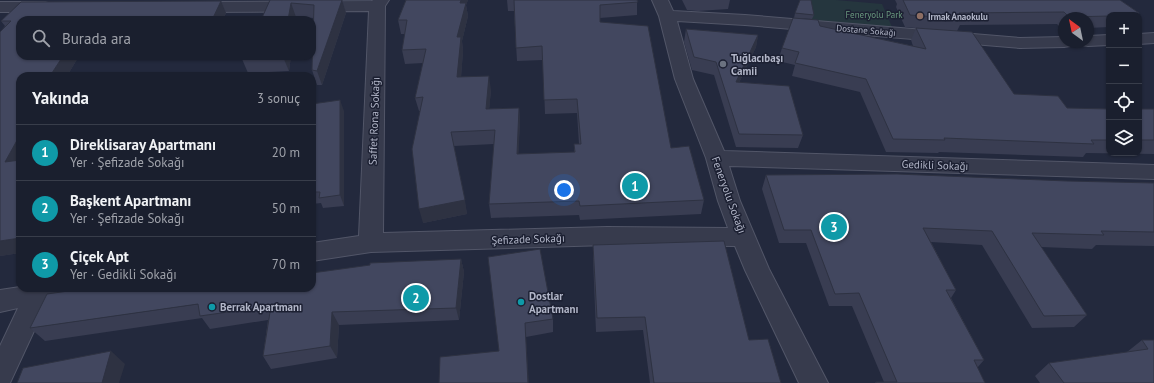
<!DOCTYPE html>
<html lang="tr">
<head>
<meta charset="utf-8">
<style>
	:root { --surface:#1a1f2e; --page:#272c3a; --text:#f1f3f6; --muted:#9fa2aa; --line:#383d4a; --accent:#879bf9 }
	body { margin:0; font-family:"PT Sans",sans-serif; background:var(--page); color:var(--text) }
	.controls { position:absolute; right:12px; top:12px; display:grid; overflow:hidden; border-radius:8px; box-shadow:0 1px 3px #0004 }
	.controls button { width:36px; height:36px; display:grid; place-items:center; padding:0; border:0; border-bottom:1px solid var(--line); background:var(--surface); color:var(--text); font:20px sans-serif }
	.compass { position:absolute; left:1058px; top:12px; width:36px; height:36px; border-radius:50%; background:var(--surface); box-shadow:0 1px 3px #0004; rotate:327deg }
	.you { position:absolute; left:564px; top:190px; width:14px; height:14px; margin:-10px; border:3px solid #fff; border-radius:50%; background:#1a73e8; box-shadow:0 0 0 6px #1a73e833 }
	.badge { display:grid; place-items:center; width:26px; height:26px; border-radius:50%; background:var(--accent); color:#fff; font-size:13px; font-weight:700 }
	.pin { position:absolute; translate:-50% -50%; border:2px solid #fff; box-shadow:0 1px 4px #0006 }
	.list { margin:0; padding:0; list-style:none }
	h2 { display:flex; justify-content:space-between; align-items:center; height:52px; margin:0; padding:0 16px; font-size:17px }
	h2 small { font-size:13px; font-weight:400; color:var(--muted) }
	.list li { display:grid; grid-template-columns:26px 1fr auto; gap:12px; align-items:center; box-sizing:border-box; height:56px; padding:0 16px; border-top:1px solid var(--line) }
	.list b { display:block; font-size:15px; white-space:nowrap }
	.list p { margin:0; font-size:13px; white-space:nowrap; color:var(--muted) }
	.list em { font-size:13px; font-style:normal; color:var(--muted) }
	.icon { flex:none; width:22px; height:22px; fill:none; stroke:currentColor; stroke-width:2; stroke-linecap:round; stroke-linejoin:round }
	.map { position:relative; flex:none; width:1154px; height:383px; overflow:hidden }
	.search { position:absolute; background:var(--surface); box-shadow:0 1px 3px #0004; left:16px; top:16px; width:300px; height:44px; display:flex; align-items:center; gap:10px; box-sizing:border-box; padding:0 14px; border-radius:12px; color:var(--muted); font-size:15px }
	.panel { position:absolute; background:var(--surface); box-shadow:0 1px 3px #0004; left:16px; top:72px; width:300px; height:220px; border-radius:12px }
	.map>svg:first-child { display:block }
</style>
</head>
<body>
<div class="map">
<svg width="1154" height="383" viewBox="0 0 1154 383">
	<rect width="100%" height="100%" fill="#23293d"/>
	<path fill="#25363e" d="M809,0H836L882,4L892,27L812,20Z"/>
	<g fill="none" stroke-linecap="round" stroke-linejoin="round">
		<defs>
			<path id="minor" d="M373,0H389L385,6L383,233L607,227L728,228L718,201L706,158L675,79L659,16L652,0H668L673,11L745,15L1020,38L1064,37V42H1073L1070,46L1064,47L1020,48L745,25L677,21L693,79L724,151L1154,165V179L729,166L740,201L769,269L828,383H799L745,270L735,246L607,245L371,252L312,261V243L359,236L369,11L193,12L187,10L185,7L187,4L193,2L372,1Z
				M0,2H45L51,4L53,7L51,10L45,12H0Z
				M1154,33V43L1139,44V34Z
				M1109,35V45L1088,46L1082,45L1080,42H1088V36Z
				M20,287V288H91L87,295L78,298L47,303L10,383H0V346L18,308L0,312V290Z"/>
		</defs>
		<use href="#minor" stroke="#525668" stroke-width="2"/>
		<use href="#minor" fill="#373b4d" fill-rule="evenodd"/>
	</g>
	<path fill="#393d52" d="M270,0H342L346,13L322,85H317L312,70L314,18L296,17Z
		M406,0H468L466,5L468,16L462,41L463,51L461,77L491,90L489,109L519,108L520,122L518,154L574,152V144H579L577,113L545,114L543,60L517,61L514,11H508L507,0H637V15L600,18V22L671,148L704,200L701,214L580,220L579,215L491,218L489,204L494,144L454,146L467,214L423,223L420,111H419L415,98L423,63L405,64L402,50L405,34H401L398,20Z
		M682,0H730L728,9L698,11L687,10Z
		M895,0H1120L1139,13L1138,15H1109V27L1088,28V18H1064V29H1062L1057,24L960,25L957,31L1014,94L1067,108L1109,109V153H1139V109H1154V154L1086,153L1083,157L939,152L938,153L886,152L860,92L792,76L795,65L778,61L782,48L820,26L913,46L911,40L916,28L905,27L896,7L897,4Z
		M221,1L226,13L223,20H20V56H79L67,76H20V253L0,256V32L5,26L1,21L21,2Z
		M795,13L814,15L812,19L794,18Z
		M686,29L758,35L756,47L739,83L803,135L798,148L736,147L714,75L692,70L684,42Z
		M243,56H291L289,71L248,73L242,59Z
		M312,104L344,111V206L323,208L321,203L312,204Z
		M766,175L1154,183V246L1096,245L1092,249L1041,247L1087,315L1074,327L1032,328L982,245L931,242L956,290L951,298L984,360L977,368L985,383H875L876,382H884L852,306H829L806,243H779L762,189Z
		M593,245L749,340L781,383H650L643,330L596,332L593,259Z
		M488,257L553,319V332L526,337Z
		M461,259L464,272L459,320L339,325L337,358L271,369L263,356L268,320L210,329L202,318L45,341L30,328L312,288Z
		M1142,340H1154V383H1040L1035,376L1049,363L1127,352Z"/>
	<path fill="#2e3242" d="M342,0L346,13L322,85L317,71Z
		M461,0H468L466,5L468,16L462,41L463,51L460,91L457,77V37L460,3Z
		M221,1L226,13L223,20H212Z
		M291,3L296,17L295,20H288Z
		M758,35L756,47L733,95L736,82Z
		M63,56H79L67,76H50Z
		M283,56H291L289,71L283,57Z
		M489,76L491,90L488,123L486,109Z
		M340,100L344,111V206L340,195Z
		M519,108L520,122L518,168L517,154Z
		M20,135V166L5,162Z
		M465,200L467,214L423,223L419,209Z
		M20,238V253L0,256V241Z
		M461,259L464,272L459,320L456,308Z
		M332,312L339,325L337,358L330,346Z
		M525,323L526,337L529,383H528Z
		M111,351L125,364L119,383H102Z"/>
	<path fill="#42475f" stroke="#2e3242" d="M270,0H342L317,71L312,70L314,5L291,3L288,20H261Z
		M406,0H461L460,3H466L457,37H461L457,77L489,76L486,109L519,108L517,154L575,152L574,144H581L577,99L544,100L542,46L516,48L514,0H637L638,2L600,5V22L648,26L671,148L689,146L704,200L580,206L579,201L489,204L495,130L451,132L465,200L419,209L412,149L423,97L415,98L426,49L402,50L407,20H398Z
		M800,0H811L814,15L795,13Z
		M903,0H1120L1139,13L1120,15H1109V16L1069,17L1064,12L959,13L963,19L910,15Z
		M221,1L212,20H20V56H63L50,76H20V135L5,162L20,160V238L0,241V32L11,21H1L21,2Z
		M793,18L818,20L820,26L926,49L916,28L972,32L1014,94L1058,96L1067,108L1109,109V140H1091L1094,144L944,138L945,140L893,139L866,79L795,63L799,52L782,48Z
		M686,29L758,35L736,82L789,86L803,135L739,134L716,62L694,57Z
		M243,56H283V57L242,59Z
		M340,100V195L319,198L320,192H312V104Z
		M1139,109H1154V140H1139Z
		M897,174L1067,181L1154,183V232L1101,231L1104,235L1032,233L1087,315L1044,316L992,231L923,228L956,290H946L984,360H974L985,383H876V382H897L859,293L835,294L811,230H784L766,175Z
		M724,241L749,340L768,339L781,383H654L645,317L597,318L593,245Z
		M540,249L553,319L525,323L528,383H439L440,357L499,351L488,257Z
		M461,259L456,308L332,312L330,346L263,356L271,306L200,316L198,304L30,328L47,294L90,288H312V273L370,265V263Z
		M1142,340H1154V383H1064L1049,363L1148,349Z
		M111,351L102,383H17L23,368Z"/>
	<circle fill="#8d6e63" stroke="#1c2032" stroke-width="1.5" cx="920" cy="16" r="4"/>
	<circle fill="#6b7280" stroke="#1c2032" stroke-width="1.5" cx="723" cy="64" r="4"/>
	<g fill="#0f9aa8" stroke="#1c2032" stroke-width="1.5">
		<circle cx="521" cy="302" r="4"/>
		<circle cx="212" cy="307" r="4"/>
	</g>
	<g text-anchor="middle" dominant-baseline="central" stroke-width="3" stroke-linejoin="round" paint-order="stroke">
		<g font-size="9" fill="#69997e" stroke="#1c2032">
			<text x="874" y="14">Feneryolu Park</text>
		</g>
		<g font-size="9" font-weight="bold" fill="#b2b6c8" stroke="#1c2032" text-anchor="start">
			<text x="928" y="16">Irmak Anaokulu</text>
		</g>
		<g font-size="9" fill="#b2b6c8" stroke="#1c2032">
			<text transform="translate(866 30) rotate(5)">Dostane Sokağı</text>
		</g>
		<g font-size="11" font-weight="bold" fill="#b2b6c8" stroke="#1c2032" text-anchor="start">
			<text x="731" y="58">Tuğlacıbaşı<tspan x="731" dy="13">Camii</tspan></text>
			<text x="529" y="296">Dostlar<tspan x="529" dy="13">Apartmanı</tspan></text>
			<text x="220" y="307">Berrak Apartmanı</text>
		</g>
		<g font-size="11" fill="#b2b6c8" stroke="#1c2032">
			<text transform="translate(374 121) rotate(-88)">Saffet Rona Sokağı</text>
			<text transform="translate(935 165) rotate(2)">Gedikli Sokağı</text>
			<text transform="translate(729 195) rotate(70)">Feneryolu Sokağı</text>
			<text transform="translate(528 239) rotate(-2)">Şefizade Sokağı</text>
		</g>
	</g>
</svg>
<div class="controls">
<button>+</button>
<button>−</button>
<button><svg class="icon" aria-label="locate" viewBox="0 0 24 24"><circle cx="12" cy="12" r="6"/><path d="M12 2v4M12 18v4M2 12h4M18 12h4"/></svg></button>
<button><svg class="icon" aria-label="layers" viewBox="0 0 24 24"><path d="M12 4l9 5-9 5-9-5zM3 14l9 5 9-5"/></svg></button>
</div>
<svg class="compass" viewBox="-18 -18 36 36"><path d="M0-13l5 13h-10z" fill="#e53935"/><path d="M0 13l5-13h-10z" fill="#9fa2aa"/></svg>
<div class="you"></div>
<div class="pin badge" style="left:635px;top:186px;background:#0f9aa8">1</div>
<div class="pin badge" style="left:416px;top:298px;background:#0f9aa8">2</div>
<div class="pin badge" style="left:834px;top:227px;background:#0f9aa8">3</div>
<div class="search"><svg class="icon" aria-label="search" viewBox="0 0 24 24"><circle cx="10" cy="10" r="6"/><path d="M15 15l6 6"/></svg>Burada ara</div>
<section class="panel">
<h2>Yakında<small>3 sonuç</small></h2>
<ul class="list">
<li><span class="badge" style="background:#0f9aa8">1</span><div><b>Direklisaray Apartmanı</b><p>Yer · Şefizade Sokağı</p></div><em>20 m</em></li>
<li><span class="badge" style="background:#0f9aa8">2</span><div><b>Başkent Apartmanı</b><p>Yer · Şefizade Sokağı</p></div><em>50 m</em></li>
<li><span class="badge" style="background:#0f9aa8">3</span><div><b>Çiçek Apt</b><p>Yer · Gedikli Sokağı</p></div><em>70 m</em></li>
</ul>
</section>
</div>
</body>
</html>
